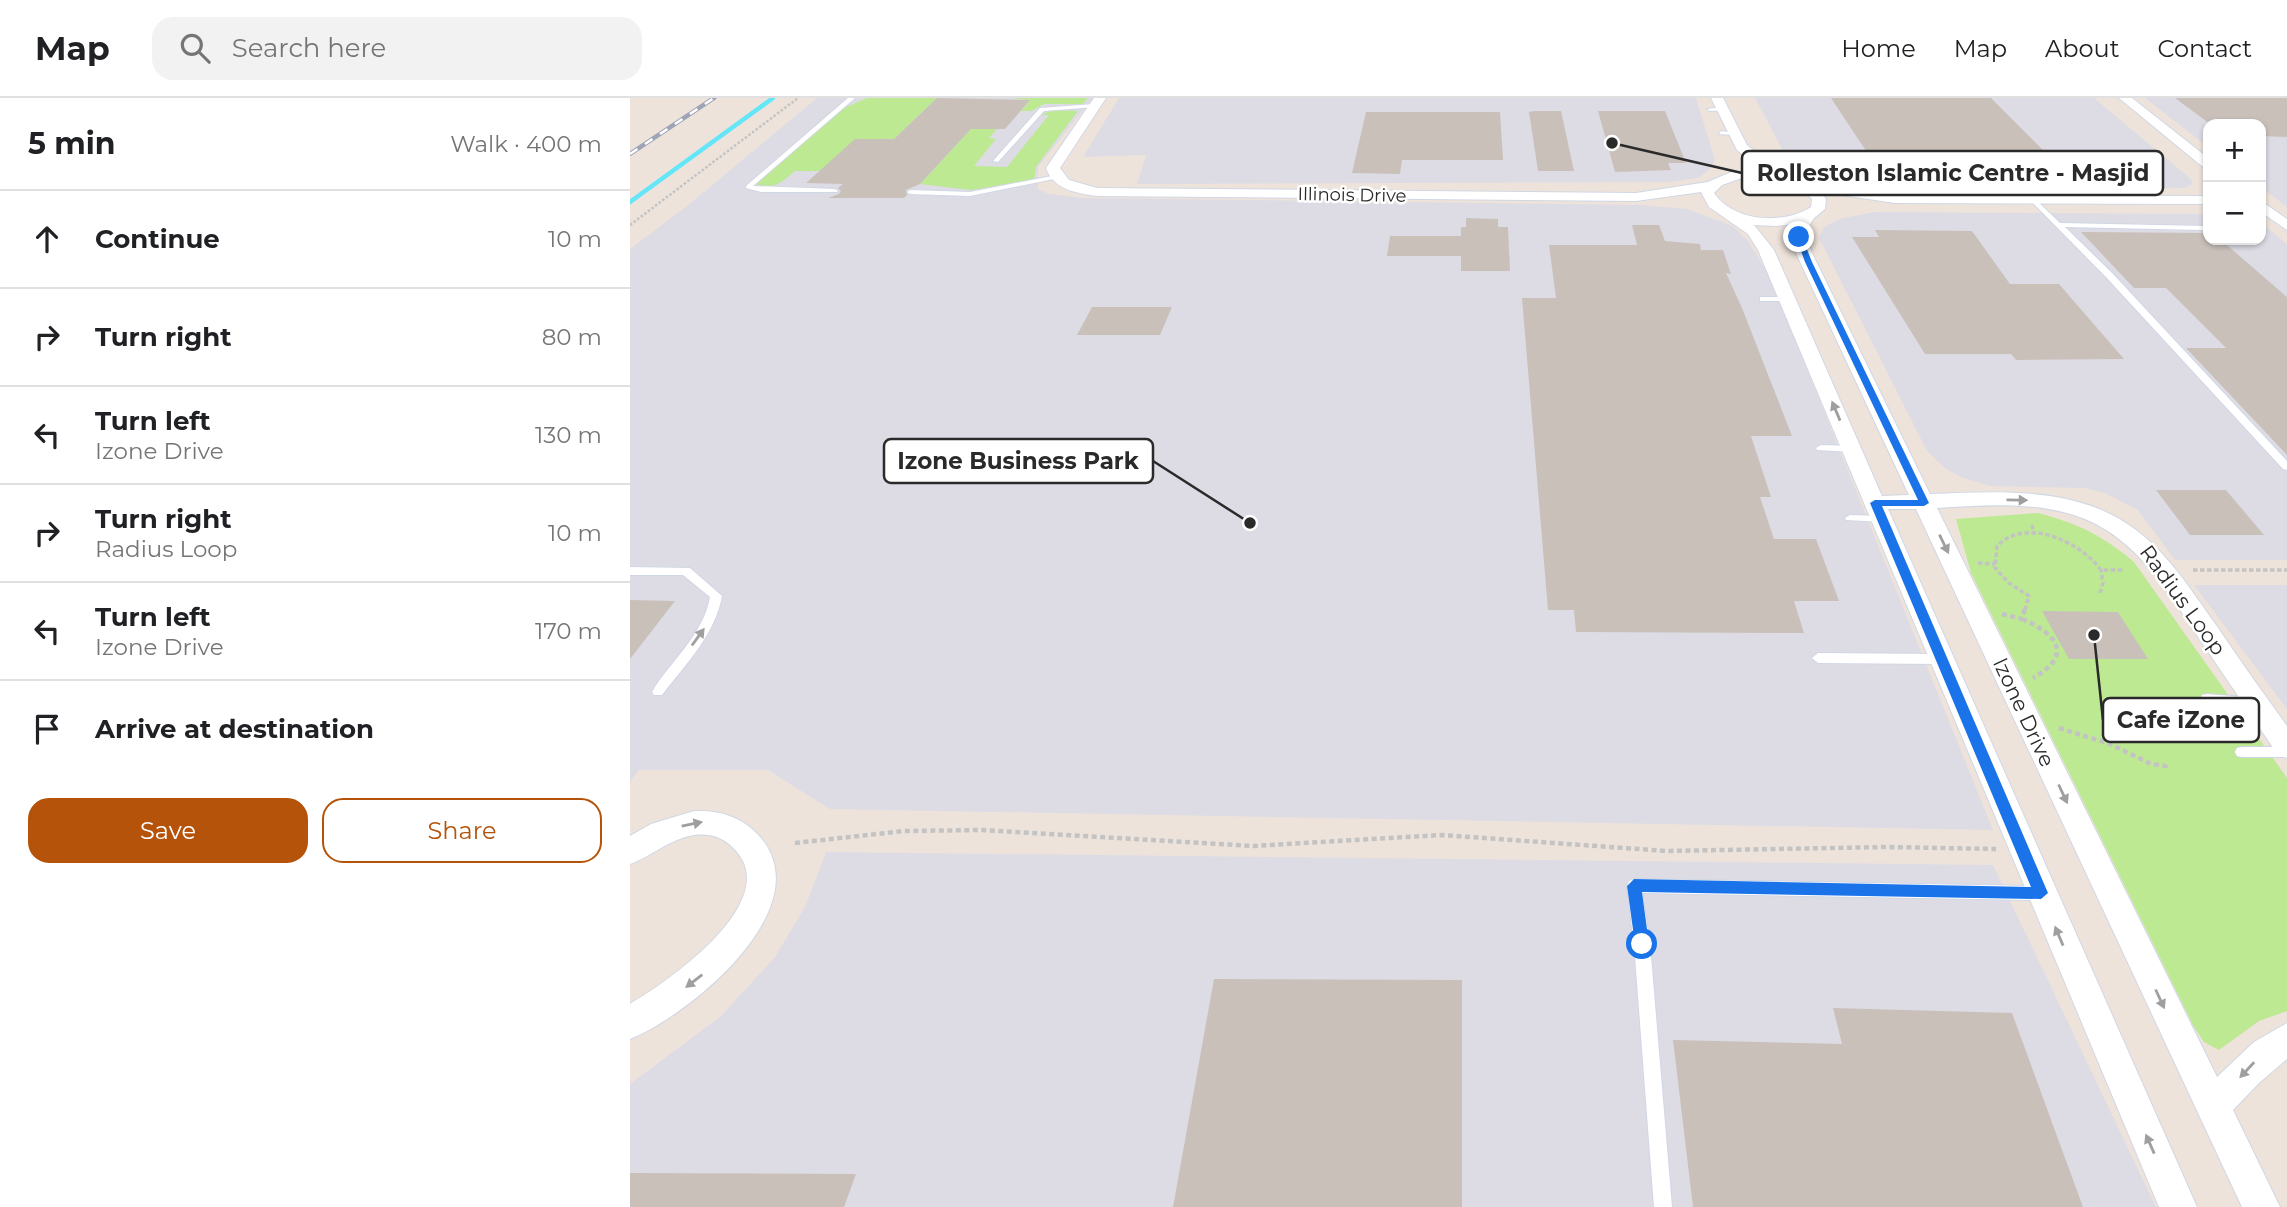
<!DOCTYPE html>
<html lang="en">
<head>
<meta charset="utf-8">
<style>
	:root { --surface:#fff; --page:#f2f2f2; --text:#202124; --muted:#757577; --line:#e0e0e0; --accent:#b45309 }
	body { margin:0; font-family:Montserrat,sans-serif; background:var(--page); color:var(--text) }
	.controls { position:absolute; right:21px; top:21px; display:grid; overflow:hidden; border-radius:14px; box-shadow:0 2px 5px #0004 }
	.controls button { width:63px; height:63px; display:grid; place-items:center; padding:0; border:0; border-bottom:2px solid var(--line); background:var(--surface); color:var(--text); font:35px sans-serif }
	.stop { position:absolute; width:21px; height:21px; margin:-16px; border:5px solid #1a73e8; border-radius:50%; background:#fff }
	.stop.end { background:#1a73e8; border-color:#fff; box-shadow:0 2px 7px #0008 }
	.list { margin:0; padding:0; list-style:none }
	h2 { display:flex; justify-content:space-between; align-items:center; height:91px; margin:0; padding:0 28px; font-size:30px }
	h2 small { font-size:23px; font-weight:400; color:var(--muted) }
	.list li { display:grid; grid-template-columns:46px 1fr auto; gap:21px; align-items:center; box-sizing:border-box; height:98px; padding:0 28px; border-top:2px solid var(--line) }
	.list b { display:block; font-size:26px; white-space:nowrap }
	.list p { margin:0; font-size:23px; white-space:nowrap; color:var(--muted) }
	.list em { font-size:23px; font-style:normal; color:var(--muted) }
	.actions { display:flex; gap:14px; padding:21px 28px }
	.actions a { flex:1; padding:16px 0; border:2px solid var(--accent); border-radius:21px; text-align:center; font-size:24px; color:var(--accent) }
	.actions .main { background:var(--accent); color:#fff }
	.icon { flex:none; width:38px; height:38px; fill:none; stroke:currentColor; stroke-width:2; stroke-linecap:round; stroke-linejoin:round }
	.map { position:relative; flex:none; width:1657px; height:1109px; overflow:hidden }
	header { display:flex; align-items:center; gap:42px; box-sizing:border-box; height:98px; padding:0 35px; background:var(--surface); border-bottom:2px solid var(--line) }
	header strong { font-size:33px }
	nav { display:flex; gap:38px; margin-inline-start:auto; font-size:24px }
	.search { width:490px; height:63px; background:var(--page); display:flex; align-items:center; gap:18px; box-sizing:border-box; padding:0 24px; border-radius:21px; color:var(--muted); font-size:26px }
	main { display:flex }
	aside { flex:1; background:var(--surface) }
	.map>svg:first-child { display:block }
</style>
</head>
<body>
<header>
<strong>Map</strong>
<div class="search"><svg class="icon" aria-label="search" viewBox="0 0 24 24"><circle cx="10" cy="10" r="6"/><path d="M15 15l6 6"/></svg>Search here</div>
<nav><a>Home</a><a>Map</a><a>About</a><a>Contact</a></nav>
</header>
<main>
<aside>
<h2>5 min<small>Walk · 400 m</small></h2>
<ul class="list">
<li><svg class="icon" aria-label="ahead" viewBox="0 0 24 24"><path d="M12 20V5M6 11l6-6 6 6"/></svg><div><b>Continue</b></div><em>10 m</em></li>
<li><svg class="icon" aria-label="right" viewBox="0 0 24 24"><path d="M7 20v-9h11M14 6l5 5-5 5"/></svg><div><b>Turn right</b></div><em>80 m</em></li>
<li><svg class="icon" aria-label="left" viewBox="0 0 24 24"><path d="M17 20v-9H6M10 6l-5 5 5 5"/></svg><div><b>Turn left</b><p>Izone Drive</p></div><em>130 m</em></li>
<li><svg class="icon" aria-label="right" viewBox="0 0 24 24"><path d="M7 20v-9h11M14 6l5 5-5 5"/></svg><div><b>Turn right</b><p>Radius Loop</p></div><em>10 m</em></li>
<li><svg class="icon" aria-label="left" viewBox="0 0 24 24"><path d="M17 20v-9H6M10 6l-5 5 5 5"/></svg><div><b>Turn left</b><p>Izone Drive</p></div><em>170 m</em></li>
<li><svg class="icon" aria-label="arrive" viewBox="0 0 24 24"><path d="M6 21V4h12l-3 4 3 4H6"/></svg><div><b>Arrive at destination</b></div></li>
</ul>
<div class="actions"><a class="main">Save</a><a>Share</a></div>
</aside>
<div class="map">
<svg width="1657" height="1109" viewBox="0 0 1657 1109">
	<rect width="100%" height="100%" fill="#eee3db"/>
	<path fill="#dddce5" d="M187,0H463L408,69V91L419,96L454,100L1012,107L1057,111L1103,128L1118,143L1139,177L1363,732L200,711L138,672H9L0,684V151L62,104Z
		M489,0H1066L1085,62L1079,72L1068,80L1040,84L507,86L516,57L453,59Z
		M1125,0H1464L1561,81L1562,86L1556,90L1224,89L1181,75L1159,64Z
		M1515,0H1657V109L1631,89V26H1578V49Z
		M1244,114L1578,116V142H1631V125L1657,146V462H1545L1508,412L1475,395L1454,390L1360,388L1333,380L1316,371L1297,353L1189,140L1194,129L1209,121Z
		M1564,487H1657V611Z
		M196,754L1363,767L1526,1109H0V986L91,918L145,859L175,809Z"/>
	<path fill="#bce992" d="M237,0H307L264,41L190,73H165C152,84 143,93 125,86L202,19L214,10Z
		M381,0H458L453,6H414L402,13H384L393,11L400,2Z
		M424,12L448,13L406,69L404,82L341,92L290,86L341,31H367L359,40L366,41L344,68L377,69L419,17H409Z
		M1408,415C1449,426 1472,437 1504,464L1657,680V913L1629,923L1589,952L1574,944L1564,929L1341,475L1326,421Z"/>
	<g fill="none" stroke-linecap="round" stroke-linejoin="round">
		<path stroke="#64e6f9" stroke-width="4.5" d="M0,104L143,0"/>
	</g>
	<path fill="#c9c0ba" d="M307,0L400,2L375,31H341L290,86L276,92L277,97L274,100H198L209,96L211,93L208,90L213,86L176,85L225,41H264Z
		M1201,0H1361L1424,63L1242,62Z
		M1545,0H1657V39L1631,38V26H1580Z
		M904,13H931L944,73H908L899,14Z
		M968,13H1035L1056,65H1038L1041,72L985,74Z
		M736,14H870L873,62H772L770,76L722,75Z
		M836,120L868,121V129H878L880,173H831V158H757L760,138H831V129H836Z
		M1002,127H1029L1035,143L1070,146L1071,152H1093L1101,176L1096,175L1112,210L1162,338H1121L1141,399H1130L1144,441H1186L1209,503H1164L1174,535L946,534L944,512H918L892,200H926L919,147H1007Z
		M1245,132L1342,133L1380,186H1429L1494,261L1386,262L1381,256H1295L1222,139H1249Z
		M1451,134L1578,135V142H1591L1657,199V357L1556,250H1596L1536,190H1504Z
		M462,209H542L530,237H447Z
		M1526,392H1596L1634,437H1560Z
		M0,502L45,503L0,561Z
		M1412,513L1488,514L1518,561H1439Z
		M584,881L832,882V1109H543Z
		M1203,910L1382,915L1453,1109H1063L1043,942L1212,946Z
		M0,1075L226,1076L214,1109H0Z"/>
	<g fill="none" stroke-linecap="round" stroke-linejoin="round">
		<defs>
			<path id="service" d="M218,0H225L123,88L205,91L208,93L207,94H131L116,90V88Z
				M464,6L466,9L414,13L368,64L363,63L410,10Z
				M1093,9L1095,12L1080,13L1077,11Z
				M1091,33L1107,35L1104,37L1089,36Z
				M427,77L429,78V80L340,98L280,96L277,94L280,92L340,94Z
				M1400,100H1404L1430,125L1576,128V132H1573L1435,129L1482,175L1657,363V372L1653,371L1476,179L1400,102Z
				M1130,199H1157L1161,201L1157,203H1130Z
				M1191,347L1222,348L1227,351L1222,354L1187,352L1186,350Z
				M1220,417L1252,418L1257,421L1252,424L1216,422L1215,420Z
				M0,469L60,470L92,498C85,537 55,567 32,597H24L22,594C41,562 73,538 80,499L53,477H0Z
				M1188,555L1310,556L1316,561L1310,566L1188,565L1182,560Z
				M1577,596L1627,600L1632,601L1633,605L1632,609L1627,610L1577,606L1572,605L1571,601L1572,597Z
				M1612,649H1657V659H1612L1607,658L1605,654L1607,650Z
				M1004,781L1411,788L1416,790L1419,795L1416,800L1411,802L1012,795L1020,846L1042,1109H1024L1004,846L997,788L999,783Z"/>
			<path id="minor" d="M464,0H476L430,70L439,82L467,90L1006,95L1078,84L1101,74L1133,73L1107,52L1081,0H1093L1117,47L1153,76L1176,84L1265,97L1578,98V106L1265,105L1191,94L1196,101L1195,111L1184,120L1176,133L1181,153L1300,396C1359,394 1426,389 1480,416C1529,440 1555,484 1586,527C1609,561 1633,595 1657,628V660L1648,657C1623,620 1598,583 1573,546C1542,501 1515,451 1464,425C1417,402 1357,407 1307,410L1587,979L1624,944L1657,925V961L1629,985L1603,1012L1650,1109H1612L1286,411H1258L1567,1109H1529L1128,152L1118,136L1079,109L1071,94L1006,103L467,98C446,95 424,92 416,70ZM1109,81C1135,80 1164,81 1182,101L1181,109C1153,127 1104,124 1084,95L1092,87ZM1166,126L1162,133L1165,153L1279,397L1252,398L1144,152L1124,127L1146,128Z
				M1489,0H1502L1578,60V70L1573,69Z
				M1631,103L1657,121V132L1631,114Z
				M64,713C91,712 113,719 131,740C190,811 58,918 0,941V906C36,885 151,806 107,754C95,740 82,735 64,737C40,741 22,758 0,766V738L21,726Z"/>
		</defs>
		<use href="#service" stroke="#d0d7e4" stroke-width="2"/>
		<use href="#minor" stroke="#d0d7e4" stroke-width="2"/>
		<path stroke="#c3c3c3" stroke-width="2.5" stroke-dasharray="2.5 2" stroke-linecap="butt" d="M0,127L168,0"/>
		<path stroke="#c3c3c3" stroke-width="3.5" stroke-dasharray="4.5 2.5" stroke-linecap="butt" d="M1402,427L1404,437
			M1348,465L1365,466
			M1563,472H1657
			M1470,495L1473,485L1471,472
			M1395,512L1399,498L1379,485L1365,470L1367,448C1397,418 1450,444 1471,472H1494"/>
		<path stroke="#c3c3c3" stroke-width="4.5" stroke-dasharray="5 3.5" stroke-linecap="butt" d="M1372,516L1392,521L1395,510
			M1392,521C1427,536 1444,557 1403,580
			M1429,630L1480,646L1521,666L1536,668L1537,664
			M165,745L274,733L352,732L623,748L812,737L1036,753L1257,749L1366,751"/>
		<use href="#service" fill="#fff" fill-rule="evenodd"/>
		<use href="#minor" fill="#fff" fill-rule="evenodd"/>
		<defs>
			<path id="rail" d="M0,56L84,0"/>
		</defs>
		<use href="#rail" stroke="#9da4b6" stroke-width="4.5"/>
		<use href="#rail" stroke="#fff" stroke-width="2.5" stroke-dasharray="9" stroke-linecap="butt"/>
	</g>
	<defs><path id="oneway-solid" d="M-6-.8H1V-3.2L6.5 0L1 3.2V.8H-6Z" transform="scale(1.75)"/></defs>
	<g fill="#9f9f9f">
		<use href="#oneway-solid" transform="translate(1206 313) rotate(-113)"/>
		<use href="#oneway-solid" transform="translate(1387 402) rotate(1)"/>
		<use href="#oneway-solid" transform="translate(1314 446) rotate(64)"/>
		<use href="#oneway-solid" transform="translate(68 539) rotate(-54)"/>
		<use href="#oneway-solid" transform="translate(1433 696) rotate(65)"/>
		<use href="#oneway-solid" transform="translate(62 726) rotate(-11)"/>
		<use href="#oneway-solid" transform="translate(1429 838) rotate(-113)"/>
		<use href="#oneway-solid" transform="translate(64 883) rotate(142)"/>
		<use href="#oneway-solid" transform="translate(1530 901) rotate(65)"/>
		<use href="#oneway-solid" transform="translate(1617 972) rotate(133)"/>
		<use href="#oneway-solid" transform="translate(1520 1046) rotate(-114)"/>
	</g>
	<path fill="#1a73e8" d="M1169,137L1172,139L1182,164L1299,405L1294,408H1252L1418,795L1411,801L1012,794L1019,846L1012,853L1005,846L997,788L1004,781L1401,789L1240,405L1245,402H1288L1175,164L1166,139Z"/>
	<g text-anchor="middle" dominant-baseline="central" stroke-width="5" stroke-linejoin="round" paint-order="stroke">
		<g font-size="18" fill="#2a2a2a" stroke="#fff">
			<text transform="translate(722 97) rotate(1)">Illinois Drive</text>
		</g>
		<g font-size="21" fill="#2a2a2a" stroke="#fff">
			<text transform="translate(1553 502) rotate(54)">Radius Loop</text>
			<text transform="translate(1394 614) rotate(65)">Izone Drive</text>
		</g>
	</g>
	<path fill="none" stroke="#2a2a2a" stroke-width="2.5" d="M982 45L1112 75M620 425L523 363M1464 537L1473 622"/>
	<g fill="#2a2a2a" stroke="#fff" stroke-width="2.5">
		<circle cx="982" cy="45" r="7"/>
		<circle cx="620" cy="425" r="7"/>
		<circle cx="1464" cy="537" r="7"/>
	</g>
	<g fill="#fff" stroke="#2a2a2a" stroke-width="2.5">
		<rect x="1112" y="53" width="421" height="44" rx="7"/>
		<rect x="254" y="341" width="269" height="44" rx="7"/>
		<rect x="1473" y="600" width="156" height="44" rx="7"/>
	</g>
	<g font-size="23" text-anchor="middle" font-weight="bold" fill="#2a2a2a">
		<text x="1323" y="83">Rolleston Islamic Centre - Masjid</text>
		<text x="388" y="371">Izone Business Park</text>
		<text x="1551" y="630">Cafe iZone</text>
	</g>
</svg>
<div class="controls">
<button>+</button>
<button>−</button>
</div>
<div class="stop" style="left:1012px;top:846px"></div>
<div class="stop end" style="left:1169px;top:139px"></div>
</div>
</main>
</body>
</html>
